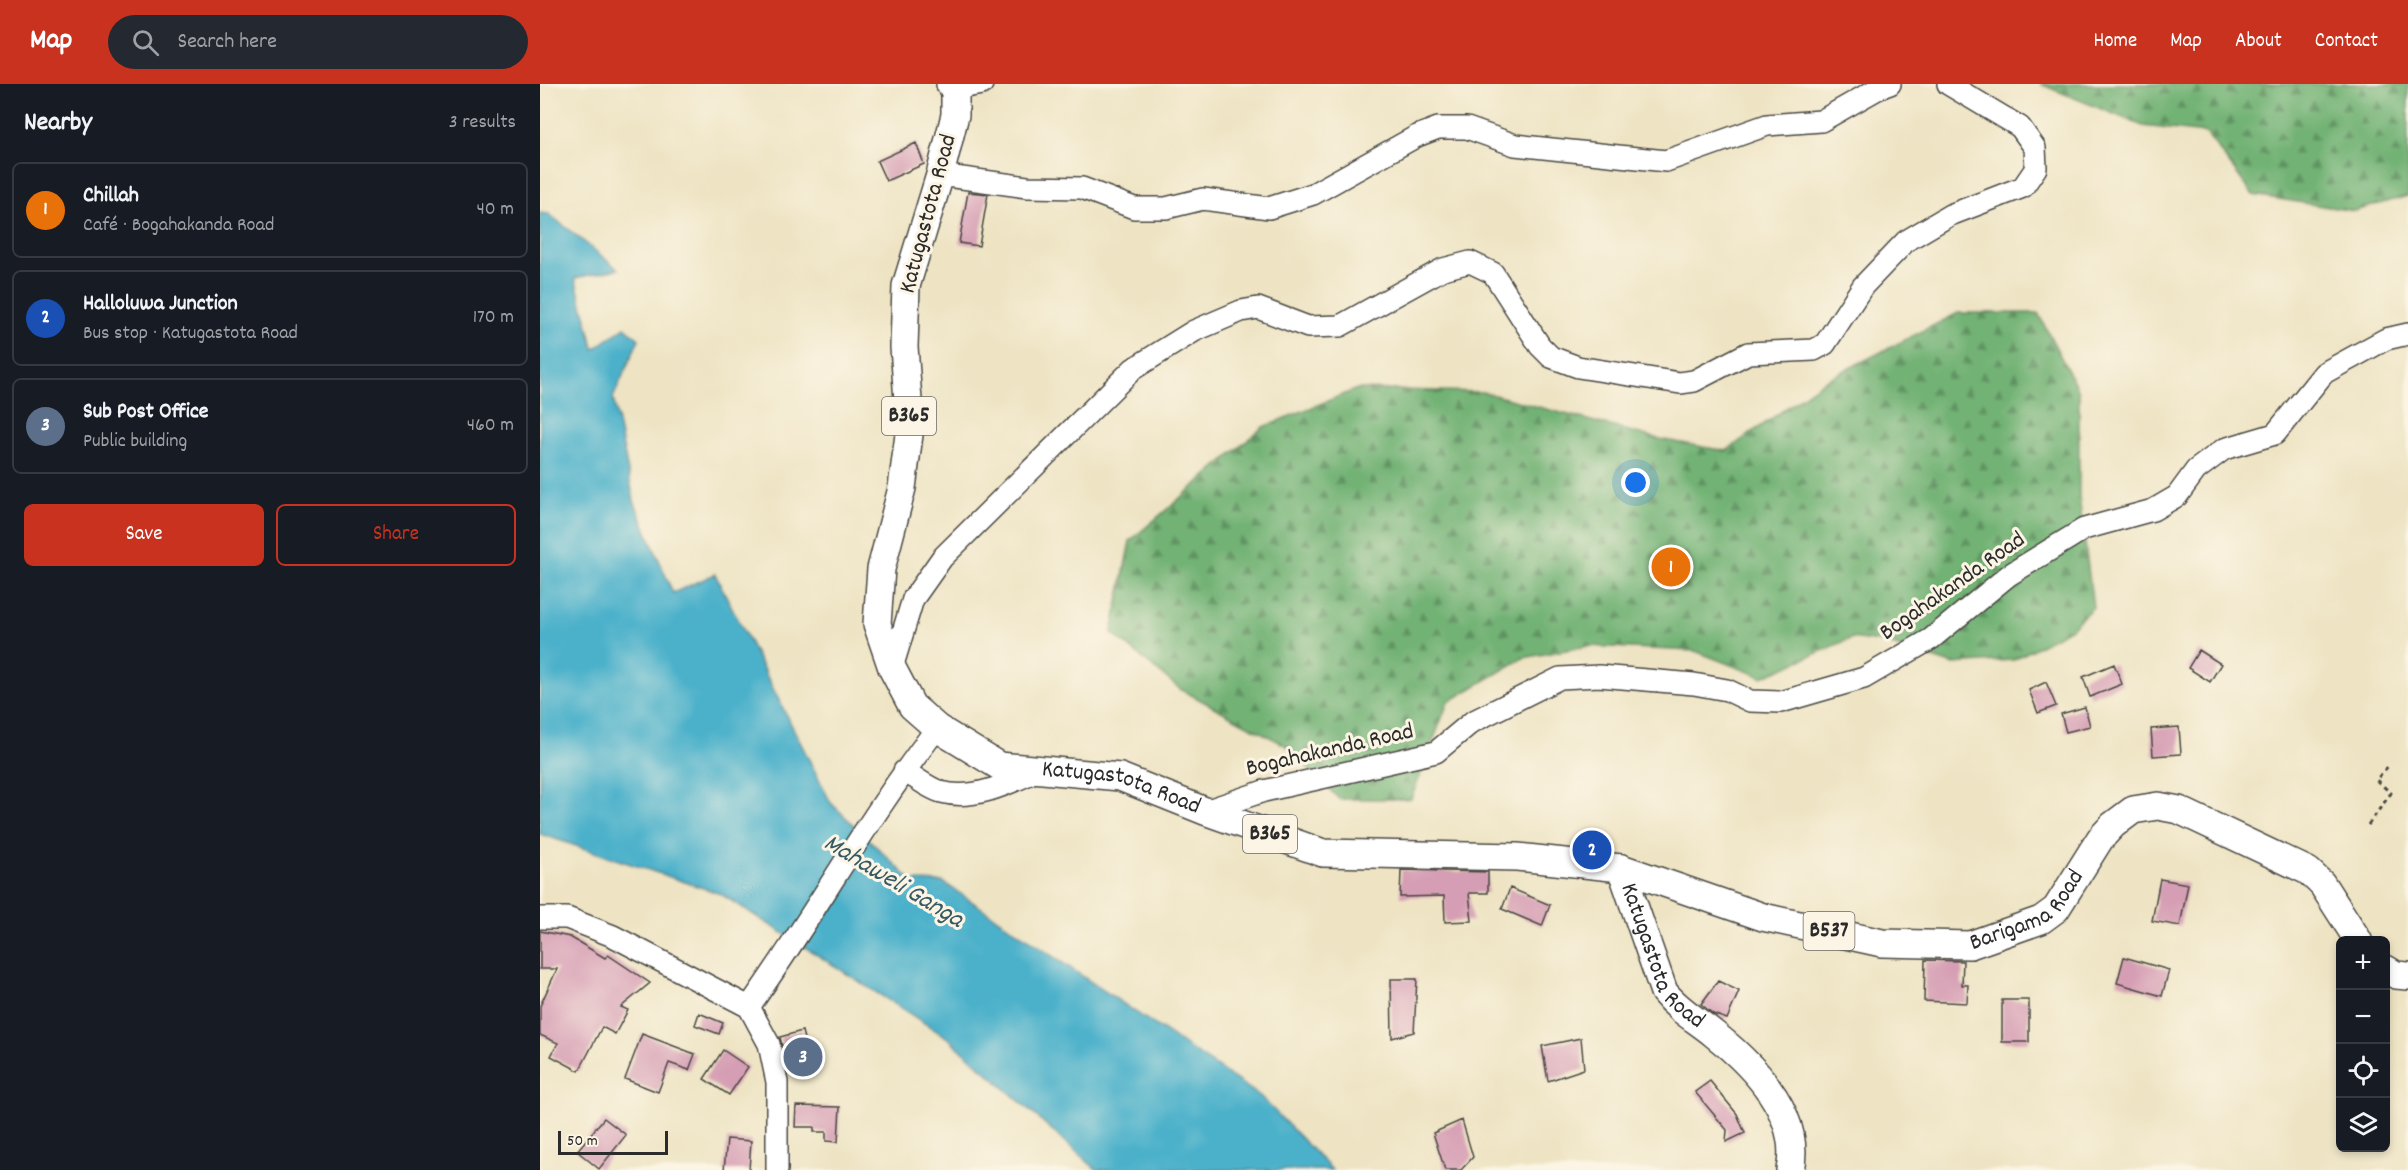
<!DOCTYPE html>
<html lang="en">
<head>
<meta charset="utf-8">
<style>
	:root { --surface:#171b24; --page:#242831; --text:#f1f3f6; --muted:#9ea1a6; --line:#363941; --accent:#c8321e }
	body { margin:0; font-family:Dekko,sans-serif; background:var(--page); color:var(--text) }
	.controls { position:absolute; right:18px; bottom:18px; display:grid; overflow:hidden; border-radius:9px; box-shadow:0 3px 9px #0003 }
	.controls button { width:54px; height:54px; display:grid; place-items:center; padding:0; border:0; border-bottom:2px solid var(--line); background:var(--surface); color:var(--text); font:30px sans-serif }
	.scale { position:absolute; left:18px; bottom:15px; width:110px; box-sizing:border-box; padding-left:6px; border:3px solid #2b2b2b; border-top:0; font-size:16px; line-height:21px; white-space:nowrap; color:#2b2b2b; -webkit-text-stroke:4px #fcf5e5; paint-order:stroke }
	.you { position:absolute; left:1096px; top:399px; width:21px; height:21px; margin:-15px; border:4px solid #fff; border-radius:50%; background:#1a73e8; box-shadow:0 0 0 9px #1a73e833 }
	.badge { display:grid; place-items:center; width:39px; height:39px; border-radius:50%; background:var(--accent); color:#fff; font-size:20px; font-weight:700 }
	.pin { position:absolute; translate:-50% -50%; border:3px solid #fff; box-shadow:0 2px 6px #0006 }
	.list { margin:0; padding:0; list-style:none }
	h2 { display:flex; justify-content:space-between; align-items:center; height:78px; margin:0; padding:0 24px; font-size:26px }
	h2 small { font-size:20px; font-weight:400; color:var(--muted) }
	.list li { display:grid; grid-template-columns:39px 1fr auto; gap:18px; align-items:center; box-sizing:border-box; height:96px; margin:0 12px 12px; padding:0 12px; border:2px solid var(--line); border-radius:9px }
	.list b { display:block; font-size:22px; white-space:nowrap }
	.list p { margin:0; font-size:20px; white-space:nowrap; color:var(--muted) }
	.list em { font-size:20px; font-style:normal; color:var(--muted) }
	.actions { display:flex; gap:12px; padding:18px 24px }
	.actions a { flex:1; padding:14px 0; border:2px solid var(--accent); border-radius:9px; text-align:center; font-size:21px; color:var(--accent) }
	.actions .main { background:var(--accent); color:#fff }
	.icon { flex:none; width:33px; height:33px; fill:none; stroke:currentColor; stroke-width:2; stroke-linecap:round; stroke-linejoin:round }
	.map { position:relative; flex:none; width:1868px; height:1086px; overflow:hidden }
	header { display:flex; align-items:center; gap:36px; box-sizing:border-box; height:84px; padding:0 30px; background:var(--accent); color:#fff }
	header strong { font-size:28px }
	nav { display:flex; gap:33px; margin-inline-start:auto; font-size:21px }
	.search { width:420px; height:54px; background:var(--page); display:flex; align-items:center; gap:15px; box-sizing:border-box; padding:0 21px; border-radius:33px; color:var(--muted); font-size:22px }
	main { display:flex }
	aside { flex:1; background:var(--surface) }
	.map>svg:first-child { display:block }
</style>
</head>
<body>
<header>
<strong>Map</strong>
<div class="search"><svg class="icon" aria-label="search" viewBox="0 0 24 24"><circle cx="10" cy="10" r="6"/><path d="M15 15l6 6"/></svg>Search here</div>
<nav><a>Home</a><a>Map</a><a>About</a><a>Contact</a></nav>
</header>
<main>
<aside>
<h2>Nearby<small>3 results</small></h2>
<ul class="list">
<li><span class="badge" style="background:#e8710a">1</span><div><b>Chillah</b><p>Café · Bogahakanda Road</p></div><em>40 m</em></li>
<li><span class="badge" style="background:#1a4fb4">2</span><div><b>Halloluwa Junction</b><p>Bus stop · Katugastota Road</p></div><em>170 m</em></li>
<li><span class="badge" style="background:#5c6f8a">3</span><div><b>Sub Post Office</b><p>Public building</p></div><em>460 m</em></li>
</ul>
<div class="actions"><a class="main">Save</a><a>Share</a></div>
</aside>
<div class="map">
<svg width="1868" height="1086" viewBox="0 0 1868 1086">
	<defs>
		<pattern id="forest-firs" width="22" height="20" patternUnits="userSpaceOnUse" patternTransform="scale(1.5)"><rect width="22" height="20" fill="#72b275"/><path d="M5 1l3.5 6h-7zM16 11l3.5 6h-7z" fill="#5e9160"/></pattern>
	</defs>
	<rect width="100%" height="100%" fill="#fcf5e5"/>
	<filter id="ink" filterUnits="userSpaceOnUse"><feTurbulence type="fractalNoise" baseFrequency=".0167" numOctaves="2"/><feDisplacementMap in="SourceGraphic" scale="12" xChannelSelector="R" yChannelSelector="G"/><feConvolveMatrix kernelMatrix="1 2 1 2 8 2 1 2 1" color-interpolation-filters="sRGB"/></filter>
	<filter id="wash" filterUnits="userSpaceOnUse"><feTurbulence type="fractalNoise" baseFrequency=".008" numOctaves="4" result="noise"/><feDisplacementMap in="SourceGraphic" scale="24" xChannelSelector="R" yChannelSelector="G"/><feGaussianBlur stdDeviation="1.35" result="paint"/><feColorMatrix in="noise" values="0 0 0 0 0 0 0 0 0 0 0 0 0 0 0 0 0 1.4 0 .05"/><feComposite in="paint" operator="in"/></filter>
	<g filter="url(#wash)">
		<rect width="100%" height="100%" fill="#eee4c4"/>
		<path fill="url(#forest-firs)" stroke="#4e6e50" stroke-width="1.5" d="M1500,0H1868V112L1814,127L1713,111L1666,49L1603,42Z
			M1418,229H1498L1539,308V413L1553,523L1530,545L1473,576L1411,580L1346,559L1312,554L1222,593L1155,567L1048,562L983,574L908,618L871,715H799L747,662L640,605L572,549L590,457L723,343L817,305L943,308L1119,355L1186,367L1284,297Z"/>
		<path fill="#4bb1ca" stroke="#3b6e7a" stroke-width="1.5" d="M0,129L9,130L78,185L35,194L54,265L85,243L99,255L73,314L94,417L133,509L175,490L291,719L372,797L403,798L720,1012L792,1086H557L408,954L181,810L0,750Z"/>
		<g id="blocks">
			<path fill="#d69eb4" d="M376,59L384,80L346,97L337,77Z
				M428,108L448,110L439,162L419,159Z
				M1659,566L1681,580L1670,598L1648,584Z
				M1574,580L1582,600L1550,613L1543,593Z
				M1506,598L1516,622L1498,629L1489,606Z
				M1545,623L1550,642L1526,648L1521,630Z
				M1639,643L1641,670L1613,672L1611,645Z
				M861,786L948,788V809H929L932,837L905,838L904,812L860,813Z
				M1620,795L1648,800L1640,842L1612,837Z
				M970,804L1010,821L1002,842L962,825Z
				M0,847L30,853L65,874L68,871L110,899L81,923L88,926L75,950L62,943L39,987L11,972L18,959L0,951V922L17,885H0Z
				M1584,873L1629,886L1622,912L1577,899Z
				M1385,876L1423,877L1422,901H1428L1427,919L1384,917Z
				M851,895H877L874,948L852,954Z
				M1178,897L1199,907L1187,935L1173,930L1161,920Z
				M1462,916H1489V958H1462Z
				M159,929L183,939L179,950L155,941Z
				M262,947L269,975L246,981L240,953Z
				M102,950L155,970L149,986L129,979L118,1008L85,995Z
				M1041,954L1044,985L1008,997L1002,962Z
				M183,966L208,983L189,1011L164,995Z
				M1170,997L1197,1030L1205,1049L1186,1058L1187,1046L1155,1008Z
				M256,1022L300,1023L298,1058L286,1057V1048H274V1043H255Z
				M64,1034L86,1051L59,1085L37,1067Z
				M922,1036L933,1073L921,1086H905L893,1049Z
				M187,1055L211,1057L209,1086H184Z"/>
		</g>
	</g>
	<g filter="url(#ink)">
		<use href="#blocks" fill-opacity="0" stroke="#484742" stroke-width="1.5"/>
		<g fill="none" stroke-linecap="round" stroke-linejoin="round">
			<defs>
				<path id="minor" d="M415,5L442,0
					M400,91L487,103L542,104L594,124H626L663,115L729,124L773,110L877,52L898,44H927L975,61L1126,77L1227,41L1281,37L1339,4L1350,0
					M352,584L373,515L402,474L593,285L654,247L701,227L718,224L768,243L800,242L903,185L930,178L953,189L1000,262L1011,273L1038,283L1140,299L1154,297L1208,269L1274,266L1285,260L1323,202L1366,157L1410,131L1483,103L1496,84L1495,64L1480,43L1408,0
					M364,687C375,693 388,704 401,708C433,717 468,700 496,687
					M665,727L724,707L896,668L932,638L1020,594L1059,592L1154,600L1187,606L1210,617L1241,618L1324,594L1391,555L1469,491L1544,445L1613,426L1637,412L1656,386L1684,365L1735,350L1784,289L1846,255L1868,250
					M0,834H27L73,852L209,923L229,960L237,998V1086
					M209,923C274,832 328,733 397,644"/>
				<g id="major">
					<path id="s1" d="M410,0L415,5V31L400,91L366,202L364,263L370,343L362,404L341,485L337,540L352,584L372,622L397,644L459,682L580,693L665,727L783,769L977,773L1081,784L1223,833L1342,859L1430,861L1501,836L1516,825L1560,755L1573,741L1593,726L1618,722L1639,726L1768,787L1782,800L1818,856"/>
					<path id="s2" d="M1081,784L1124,908C1138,926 1157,936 1174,950C1213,981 1262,1031 1250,1086"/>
					<path d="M1846,885L1856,891L1868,892"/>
				</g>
			</defs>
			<use href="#minor" stroke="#484742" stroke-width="24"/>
			<use href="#major" stroke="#484742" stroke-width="30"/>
			<path stroke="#484742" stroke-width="3" stroke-dasharray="4.5 4.5" stroke-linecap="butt" d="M1828,741L1851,709L1836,696L1848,682"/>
			<use href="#minor" stroke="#fff" stroke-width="21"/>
			<use href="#major" stroke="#fff" stroke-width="27"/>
		</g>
	</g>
	<g text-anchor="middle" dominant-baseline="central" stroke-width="6" stroke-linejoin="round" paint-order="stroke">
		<g fill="#fcf5e5" stroke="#6a6863" stroke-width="1.5">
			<rect x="342" y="313" width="54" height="38" rx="4.5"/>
			<rect x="703" y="731" width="54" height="38" rx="4.5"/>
			<rect x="1263.5" y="828" width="51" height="38" rx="4.5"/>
		</g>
		<g font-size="22" font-weight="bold" fill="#2b2b2b">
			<text x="369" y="332">B365</text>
			<text x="730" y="750">B365</text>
			<text x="1289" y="847">B537</text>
		</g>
		<g font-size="24" fill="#2b2b2b" stroke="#fcf5e5">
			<text transform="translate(389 130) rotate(-75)">Katugastota Road</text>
			<text transform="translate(1413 503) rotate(-35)">Bogahakanda Road</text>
			<text transform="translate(790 667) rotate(-13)">Bogahakanda Road</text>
			<text stroke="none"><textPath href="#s1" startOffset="873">Katugastota Road</textPath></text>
			<text stroke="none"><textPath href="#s1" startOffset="1814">Barigama Road</textPath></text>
			<text stroke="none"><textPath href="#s2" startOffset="99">Katugastota Road</textPath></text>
		</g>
		<g font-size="26" font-style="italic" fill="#365a63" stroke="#fcf5e5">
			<text transform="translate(353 798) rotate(31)">Mahaweli Ganga</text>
		</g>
	</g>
</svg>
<div class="controls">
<button>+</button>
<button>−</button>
<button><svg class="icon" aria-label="locate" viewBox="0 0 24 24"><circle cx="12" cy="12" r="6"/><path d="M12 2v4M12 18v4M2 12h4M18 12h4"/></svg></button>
<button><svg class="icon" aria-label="layers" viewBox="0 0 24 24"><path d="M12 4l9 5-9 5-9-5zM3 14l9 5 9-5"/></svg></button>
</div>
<div class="scale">50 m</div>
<div class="you"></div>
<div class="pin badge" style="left:1131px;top:483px;background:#e8710a">1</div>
<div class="pin badge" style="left:1052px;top:766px;background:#1a4fb4">2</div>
<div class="pin badge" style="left:263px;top:973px;background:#5c6f8a">3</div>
</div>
</main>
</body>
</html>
